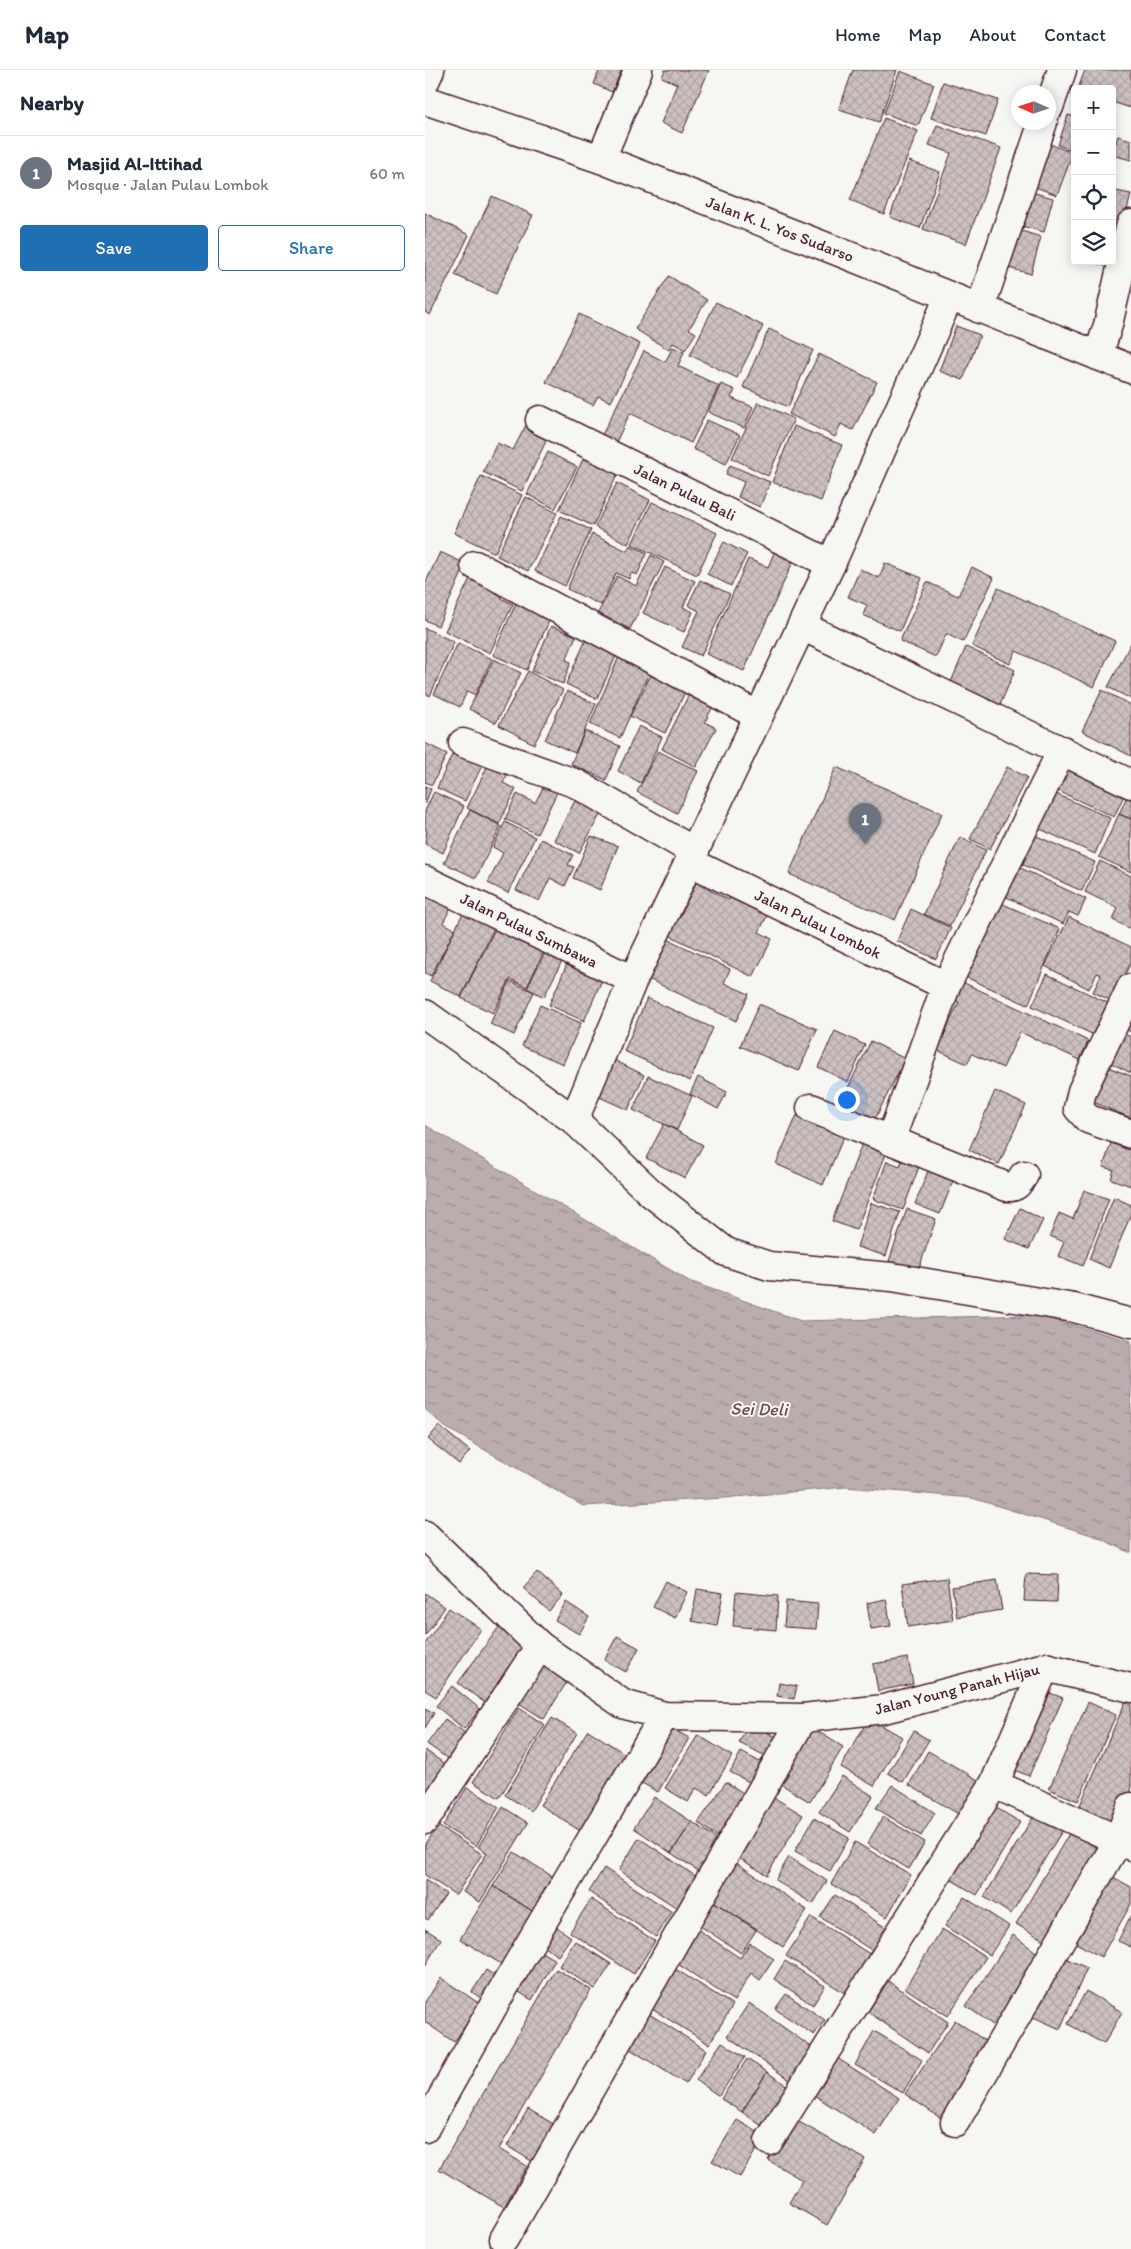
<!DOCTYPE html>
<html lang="en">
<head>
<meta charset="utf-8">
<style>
	:root { --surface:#fff; --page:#f6f6f7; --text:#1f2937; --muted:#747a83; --line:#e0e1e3; --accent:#1f6fb2 }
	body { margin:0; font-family:Itim,sans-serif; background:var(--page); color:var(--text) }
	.controls { position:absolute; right:15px; top:15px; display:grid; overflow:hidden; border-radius:5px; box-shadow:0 2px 12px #0003 }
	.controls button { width:45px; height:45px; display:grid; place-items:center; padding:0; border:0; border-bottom:1px solid var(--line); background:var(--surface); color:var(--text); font:25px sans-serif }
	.compass { position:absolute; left:586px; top:15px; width:45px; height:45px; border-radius:50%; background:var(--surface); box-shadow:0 2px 12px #0003; rotate:273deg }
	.you { position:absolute; left:421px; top:1029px; width:18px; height:18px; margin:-12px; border:4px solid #fff; border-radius:50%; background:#1a73e8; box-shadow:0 0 0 8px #1a73e833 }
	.badge { display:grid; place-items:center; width:32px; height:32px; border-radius:50%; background:var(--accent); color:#fff; font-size:16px; font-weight:700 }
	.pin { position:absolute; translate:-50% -41px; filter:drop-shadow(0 1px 2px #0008) }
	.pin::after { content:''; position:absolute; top:26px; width:18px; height:15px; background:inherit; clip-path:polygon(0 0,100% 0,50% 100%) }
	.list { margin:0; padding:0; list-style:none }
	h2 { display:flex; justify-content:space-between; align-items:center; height:65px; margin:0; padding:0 20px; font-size:21px }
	h2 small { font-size:16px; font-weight:400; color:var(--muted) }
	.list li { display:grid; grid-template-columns:32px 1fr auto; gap:15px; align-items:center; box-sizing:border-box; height:75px; padding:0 20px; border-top:1px solid var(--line) }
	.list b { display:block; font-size:19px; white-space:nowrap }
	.list p { margin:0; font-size:16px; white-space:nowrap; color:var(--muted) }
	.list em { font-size:16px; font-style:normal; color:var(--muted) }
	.actions { display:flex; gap:10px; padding:15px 20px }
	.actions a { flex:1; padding:11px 0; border:1px solid var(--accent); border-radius:5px; text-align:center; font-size:18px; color:var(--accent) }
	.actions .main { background:var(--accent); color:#fff }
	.icon { flex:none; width:28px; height:28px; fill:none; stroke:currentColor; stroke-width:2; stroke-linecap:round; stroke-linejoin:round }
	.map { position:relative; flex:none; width:706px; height:2179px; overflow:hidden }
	header { display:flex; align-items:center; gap:30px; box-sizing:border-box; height:70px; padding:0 25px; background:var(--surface); border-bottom:1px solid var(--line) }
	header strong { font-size:24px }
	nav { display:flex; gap:28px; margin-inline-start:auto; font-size:18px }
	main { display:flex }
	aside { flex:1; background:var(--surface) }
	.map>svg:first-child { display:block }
</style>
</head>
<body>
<header>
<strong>Map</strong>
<nav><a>Home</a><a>Map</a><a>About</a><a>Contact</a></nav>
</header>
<main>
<aside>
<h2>Nearby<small></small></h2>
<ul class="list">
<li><span class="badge" style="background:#6b7280">1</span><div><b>Masjid Al-Ittihad</b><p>Mosque · Jalan Pulau Lombok</p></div><em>60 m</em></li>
</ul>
<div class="actions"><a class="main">Save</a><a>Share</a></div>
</aside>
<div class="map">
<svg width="706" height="2179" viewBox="0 0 706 2179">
	<defs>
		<pattern id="water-ripples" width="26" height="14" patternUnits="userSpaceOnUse" patternTransform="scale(1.25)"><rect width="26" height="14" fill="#bbadae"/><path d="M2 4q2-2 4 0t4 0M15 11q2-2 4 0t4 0" fill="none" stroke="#9a8c8e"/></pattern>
		<pattern id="building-cross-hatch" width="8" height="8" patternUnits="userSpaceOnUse" patternTransform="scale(1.25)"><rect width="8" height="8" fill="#ccc1c0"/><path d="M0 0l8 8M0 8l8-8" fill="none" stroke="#b1a5a5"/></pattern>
	</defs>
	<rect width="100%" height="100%" fill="#f6f6f2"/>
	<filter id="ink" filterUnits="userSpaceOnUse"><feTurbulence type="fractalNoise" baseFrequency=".02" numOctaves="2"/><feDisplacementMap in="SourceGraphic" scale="10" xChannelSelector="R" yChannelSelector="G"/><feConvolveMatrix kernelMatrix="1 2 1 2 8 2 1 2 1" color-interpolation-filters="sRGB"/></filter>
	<g filter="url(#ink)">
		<path fill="url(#water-ripples)" stroke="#8e747a" d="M0,1055L264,1211L376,1251L610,1245L706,1271V1483L670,1466L547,1428L421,1417L299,1428L158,1436L20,1357L0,1339Z"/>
		<path fill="url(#building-cross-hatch)" stroke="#4a1f2b" d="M171,0H197L187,22L169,14L174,1Z
			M240,0H284L257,63L236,53L252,14L237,7Z
			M428,0H472L454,52L414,39Z
			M660,0H706V38L687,32V19H653Z
			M475,1L509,14L493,56L459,43Z
			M518,12L573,30L561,66L506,48Z
			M643,45L650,47V69L646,80L633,75Z
			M459,48L493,61L459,144L425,130Z
			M512,55L576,78L541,174L498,159L526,83L504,75Z
			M693,66L706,70V90L687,85Z
			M617,71L648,83L632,125L602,114Z
			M484,91L515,102L495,158L465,147Z
			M599,120L628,128L619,162L589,154Z
			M687,120L706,124L688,198L662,191H687Z
			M67,126L108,145L71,224L30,205Z
			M0,143L44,165L5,245L0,242Z
			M587,158L616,167L606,204L576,196Z
			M244,206L282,230L264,259L271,263L260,280L248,273L244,280L210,259Z
			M291,232L338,256L312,308L265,285Z
			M154,244L215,274L186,332L173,326L168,335L121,312Z
			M531,256L555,265L538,310L514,301Z
			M344,259L388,280L363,337L318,317Z
			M248,277L259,282L253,296L294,316L266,373L205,343L191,372L177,365L219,281L240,292Z
			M394,284L452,312L428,360L416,354L410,367L364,344Z
			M296,314L310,320L306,328L328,337L319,358L283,342Z
			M333,332L369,349L343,406L307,388Z
			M282,350L315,365L301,394L268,379Z
			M101,355L123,367L97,421L58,402L72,373L88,380Z
			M369,356L417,375L396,431L347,412Z
			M123,382L152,397L130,439L102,424Z
			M159,387L193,403L168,456L134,440Z
			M305,395L345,412L335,437L313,427L319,412L301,404Z
			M56,406L97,425L70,483L29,463Z
			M192,413L225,430L203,474L170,457Z
			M101,427L132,443L103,501L72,486Z
			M227,432L292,463L272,505L207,474Z
			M136,446L166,460L140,516L110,501Z
			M167,464L202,481L205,475L222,483L212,505L206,503L204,509L191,503L176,535L142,519Z
			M299,472L322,484L306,516L282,504Z
			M351,478L370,487L319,601L281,584L323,489L343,497Z
			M15,482L41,494L13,556L0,550V514Z
			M226,485L239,492L205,559L173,543L192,506L211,516Z
			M460,493L497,508L475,561L438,545L442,535L423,527L435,499L454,508Z
			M240,497L270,511L258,537L268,542L259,562L218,543Z
			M547,497L569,508L538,572L521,564L511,587L475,571L502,512L533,526Z
			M48,502L82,518L76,528L88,534L65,583L20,561Z
			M275,510L305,524L276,586L257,577L274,541L263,535Z
			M573,518L690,571L669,617L591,581L585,594L547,576Z
			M91,533L125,549L102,600L68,585Z
			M126,556L151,566L141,590L146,592L138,614L107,601Z
			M0,558L29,572L5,626L0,623Z
			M164,563L195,577L172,629L141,614Z
			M33,573L67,589L50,625L42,621L35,637L9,624Z
			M706,573V629L683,617Z
			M541,577L590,600L575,635L526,612Z
			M196,582L227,596L195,668L165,654Z
			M69,589L96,603L71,653L44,639Z
			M231,595L265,612L240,663L205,646Z
			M103,601L138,620L109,674L74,655Z
			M677,620L706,635V686L657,661Z
			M142,621L171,634L150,683L120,670Z
			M265,622L289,634L280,652L291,658L271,697L237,679Z
			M214,656L237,667L216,713L193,701Z
			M160,661L195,676L181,710L146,694Z
			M0,673L22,684L7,715L0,712Z
			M31,676L60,689L40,731L12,718Z
			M233,681L273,701L252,743L212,722Z
			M65,691L84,701L78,713L91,719L74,754L42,738Z
			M641,693L701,721L689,747L629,719Z
			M411,697L517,743L470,850L364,804Z
			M582,697L602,707L565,779L545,769Z
			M122,710L135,716L112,764L80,749L92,724L110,733Z
			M0,716L6,719L0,734Z
			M705,720L706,721V749L694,744Z
			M9,722L39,736L18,783L0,774L2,760L0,759V741Z
			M629,723L685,748L670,784L613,758Z
			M151,729L176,743L154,783L129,770Z
			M45,740L76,756L51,808L19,793Z
			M694,744L706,749V802L674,787Z
			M80,752L110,767L83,823L63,813L78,783L68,777Z
			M605,763L670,792L657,821L592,792Z
			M166,766L193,776L175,820L148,808Z
			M535,767L561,780L525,856L499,844Z
			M116,769L148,785L143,795L149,797L140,816L125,808L114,831L91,820Z
			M675,791L706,806V859L688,850L693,838L660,822Z
			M585,793L661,829L653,846L644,842L638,854L571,822Z
			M0,813L30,829L18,853L30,859L6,906L0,903Z
			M271,813L304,830L307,823L344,842L334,862L347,869L328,907L240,863L258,825L264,828Z
			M571,831L635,859L603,935L538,906Z
			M40,839L71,854L36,927L5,911Z
			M486,839L526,858L511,889L472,871Z
			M644,847L706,877V892L687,931L668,922L676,905L672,903L664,919L620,896Z
			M71,857L123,873L102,917L85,909L68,943L36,928Z
			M232,864L305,899L299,913L324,924L311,951L213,904Z
			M123,877L140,885L119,927L102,918Z
			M145,887L180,903L159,951L124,935Z
			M622,904L683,933L669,965L607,936Z
			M85,911L109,922L89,965L65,954Z
			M535,911L663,971L655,990L595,962L578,998L547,984L542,994L512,980L534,932L527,929Z
			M222,928L288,958L265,1011L199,981Z
			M334,934L392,959L374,1001L315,976Z
			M115,935L156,953L138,994L97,976Z
			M706,942V962L698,958Z
			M410,961L440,975L423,1012L393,997Z
			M695,962L706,967V1003L682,991Z
			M446,971L480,989L448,1053L414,1036Z
			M185,988L219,1005L203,1040L168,1024Z
			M678,995L706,1006V1048L663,1030Z
			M223,1006L267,1026L252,1060L208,1040Z
			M273,1007L302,1022L293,1039L265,1024Z
			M570,1021L601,1035L574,1094L544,1080Z
			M372,1045L419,1066L398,1115L351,1094Z
			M239,1054L278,1075L260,1108L221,1088Z
			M686,1073L706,1081V1116L686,1109L689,1100L678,1097Z
			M437,1074L461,1084L431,1160L407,1151Z
			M478,1088L495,1094L478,1140L448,1129L462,1091L475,1096Z
			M505,1096L530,1106L515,1144L490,1134Z
			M659,1120L684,1129L658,1196L633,1186L639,1172L625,1166L634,1143L648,1149Z
			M689,1127L706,1135V1144L684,1198L664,1189Z
			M446,1133L475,1142L461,1186L432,1177Z
			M595,1138L618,1150L604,1179L580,1169Z
			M482,1139L511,1149L493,1201L464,1191Z
			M14,1356L45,1381L34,1394L3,1369Z
			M112,1502L138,1525L124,1541L98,1518Z
			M601,1504L633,1505L632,1532L599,1531Z
			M522,1508L528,1550L483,1557L477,1514Z
			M572,1510L577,1540L532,1547L527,1517Z
			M241,1511L262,1522L250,1548L228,1537Z
			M272,1519L298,1523L292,1556L267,1551Z
			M311,1522L353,1526L351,1560L308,1556Z
			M0,1523L20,1537L0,1566Z
			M461,1529L466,1556L446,1559L442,1533Z
			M361,1531L393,1534L391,1559L359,1557Z
			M141,1532L164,1547L154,1564L130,1550Z
			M24,1538L56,1559L11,1627L0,1620V1574Z
			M74,1557L105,1580L63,1635L33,1613Z
			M192,1566L214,1578L201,1602L179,1590Z
			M113,1585L146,1605L119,1649L86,1628Z
			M483,1588L488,1614L453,1621L448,1594Z
			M354,1613L372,1616L369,1629L352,1626Z
			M27,1616L55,1639L39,1659L11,1636Z
			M615,1619L638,1628L604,1706L582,1697Z
			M703,1626L706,1627V1723L690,1759L652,1742Z
			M663,1632L691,1645L653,1731L624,1719Z
			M0,1638L9,1643L0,1658Z
			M94,1638L120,1655L74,1728L48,1712Z
			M127,1648L152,1663L106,1741L80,1725Z
			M444,1648L477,1667L449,1716L416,1697Z
			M20,1649L46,1667L29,1693L2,1674Z
			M324,1653L357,1670L347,1689L314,1673Z
			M384,1656L418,1677L385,1732L351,1711Z
			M248,1659L264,1668L233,1722L217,1713Z
			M163,1660L208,1689L160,1764L115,1735Z
			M489,1661L504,1670L478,1712L463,1703Z
			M273,1665L307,1686L284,1725L271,1718L263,1732L240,1718Z
			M0,1680L24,1697L0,1733Z
			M503,1681L562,1715L542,1749L484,1715Z
			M316,1682L339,1694L328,1714L305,1702Z
			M417,1706L448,1726L425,1762L394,1742Z
			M301,1712L326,1728L298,1770L273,1753Z
			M467,1715L510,1743L496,1766L451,1738Z
			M42,1717L74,1737L51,1776L18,1756Z
			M343,1724L378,1745L342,1805L307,1784Z
			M229,1727L267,1752L246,1783L209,1758Z
			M563,1733L595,1752L552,1825L520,1806Z
			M78,1737L103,1753L55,1832L38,1822L62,1783L53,1777Z
			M610,1744L637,1761L586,1844L559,1827Z
			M458,1747L500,1772L484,1799L442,1774Z
			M389,1748L424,1768L405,1801L370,1781Z
			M267,1752L301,1774L281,1806L246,1783Z
			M13,1756L57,1784L31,1825L0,1805V1775Z
			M645,1762L677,1781L624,1873L591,1854Z
			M214,1768L272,1807L252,1838L194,1800Z
			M430,1772L486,1805L462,1847L406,1814Z
			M89,1782L136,1812L115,1846L68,1816Z
			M364,1787L402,1811L388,1834L350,1810Z
			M310,1792L382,1840L358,1877L286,1830Z
			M179,1798L247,1842L231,1867L164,1822Z
			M681,1803L706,1817V1834L676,1887L644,1869Z
			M0,1810L21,1824L3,1850L0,1848Z
			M68,1816L115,1846L83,1898L35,1869Z
			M410,1825L463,1859L448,1881L395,1847Z
			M539,1827L584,1856L565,1885L520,1856Z
			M166,1829L230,1871L209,1904L145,1862Z
			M289,1832L332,1859L316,1883L274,1855Z
			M706,1845V1877L693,1871Z
			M386,1847L451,1888L426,1927L361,1886Z
			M123,1851L146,1867L133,1886L109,1870Z
			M269,1857L315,1888L325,1873L349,1889L335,1910L326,1903L309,1931L248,1891Z
			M0,1859L16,1869L0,1896Z
			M517,1859L561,1887L523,1946L480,1918Z
			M588,1865L618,1887L571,1957L541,1936Z
			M150,1871L186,1894L170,1919L134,1896Z
			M108,1877L130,1890L107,1930L84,1916Z
			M631,1884L662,1898L635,1959L604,1945Z
			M360,1891L400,1916L388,1935L349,1909Z
			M247,1897L308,1935L284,1974L222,1936Z
			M131,1899L166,1920L74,2079L102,2096L79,2137L14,2099Z
			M61,1900L78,1911L63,1933L47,1922Z
			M16,1908L55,1934L29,1972L0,1952V1932Z
			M463,1911L523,1952L503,1983L443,1942Z
			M661,1921L697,1942L679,1974L643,1954Z
			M361,1924L400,1950L389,1965L350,1939Z
			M324,1933L392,1981L369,2013L302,1966Z
			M218,1940L281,1980L261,2014L197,1974Z
			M530,1950L566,1975L517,2049L480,2024Z
			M449,1961L497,1990L478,2023L430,1995Z
			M297,1972L320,1987L294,2026L271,2010Z
			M412,1988L474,2028L451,2065L389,2025Z
			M322,1989L342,2002L317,2042L296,2029Z
			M342,2002L370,2021L344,2061L317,2042Z
			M103,2039L132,2056L110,2093L82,2076Z
			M367,2048L440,2089L402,2155L364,2133L377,2110L343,2090Z
			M312,2050L339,2066L315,2107L287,2091Z"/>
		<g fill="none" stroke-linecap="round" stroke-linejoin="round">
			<defs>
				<path id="street" d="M0,11L5,0
					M624,37L637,0
					M176,89L213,0
					M555,239L618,52
					M673,286L683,255L706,154
					M115,350L406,494
					M50,495L334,646
					M377,556L706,714
					M38,673L152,714L270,782
					M265,792L521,916
					M0,810L208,910
					M706,918L657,1021L653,1038L663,1049L706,1064
					M0,944L149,1050L226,1123L301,1182L344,1196L467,1207L649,1238L706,1253
					M386,1038L582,1117C592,1118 594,1112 599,1105
					M149,1050L208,910L406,494L524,227
					M465,1071L521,916L637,680
					M569,1714L706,1776
					M0,1750L115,1576
					M530,2052L693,1771L706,1737
					M0,2058L74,1926L239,1646
					M344,2071L569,1714L620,1597
					M79,2169L378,1648"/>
				<path id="secondary" d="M0,1465L115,1576L198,1634L239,1646L378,1648L459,1639L620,1597L706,1618"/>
				<path id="highway" d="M0,30L176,89L417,183L706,299"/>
			</defs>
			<use href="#street" stroke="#4a1f2b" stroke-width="31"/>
			<use href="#secondary" stroke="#4a1f2b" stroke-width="31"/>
			<use href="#highway" stroke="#4a1f2b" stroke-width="31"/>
			<use href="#street" stroke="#f6f6f2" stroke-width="28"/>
			<use href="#secondary" stroke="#f6f6f2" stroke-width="28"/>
			<use href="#highway" stroke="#f6f6f2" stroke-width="28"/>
		</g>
	</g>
	<g text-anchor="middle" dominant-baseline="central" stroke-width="4" stroke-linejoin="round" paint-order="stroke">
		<g font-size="16" fill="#4a1f2b" stroke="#f6f6f2">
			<text transform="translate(355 159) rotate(21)">Jalan K. L. Yos Sudarso</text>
			<text transform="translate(260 422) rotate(26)">Jalan Pulau Bali</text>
			<text transform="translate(393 854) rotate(26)">Jalan Pulau Lombok</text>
			<text transform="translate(104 860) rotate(26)">Jalan Pulau Sumbawa</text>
			<text transform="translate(532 1619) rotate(-14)">Jalan Young Panah Hijau</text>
		</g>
		<g font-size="18" font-style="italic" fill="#6c4a52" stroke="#f6f6f2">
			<text transform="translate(334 1339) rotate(1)">Sei Deli</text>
		</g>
	</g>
</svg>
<div class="controls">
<button>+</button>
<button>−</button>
<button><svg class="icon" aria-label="locate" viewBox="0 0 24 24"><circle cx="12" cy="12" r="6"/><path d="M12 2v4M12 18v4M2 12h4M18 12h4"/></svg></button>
<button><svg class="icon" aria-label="layers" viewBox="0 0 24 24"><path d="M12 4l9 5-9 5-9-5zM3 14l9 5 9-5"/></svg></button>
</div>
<svg class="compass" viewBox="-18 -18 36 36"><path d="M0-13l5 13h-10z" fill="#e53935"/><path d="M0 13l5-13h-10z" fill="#747a83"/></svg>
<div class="you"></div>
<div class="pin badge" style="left:440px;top:774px;background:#6b7280">1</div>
</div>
</main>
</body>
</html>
